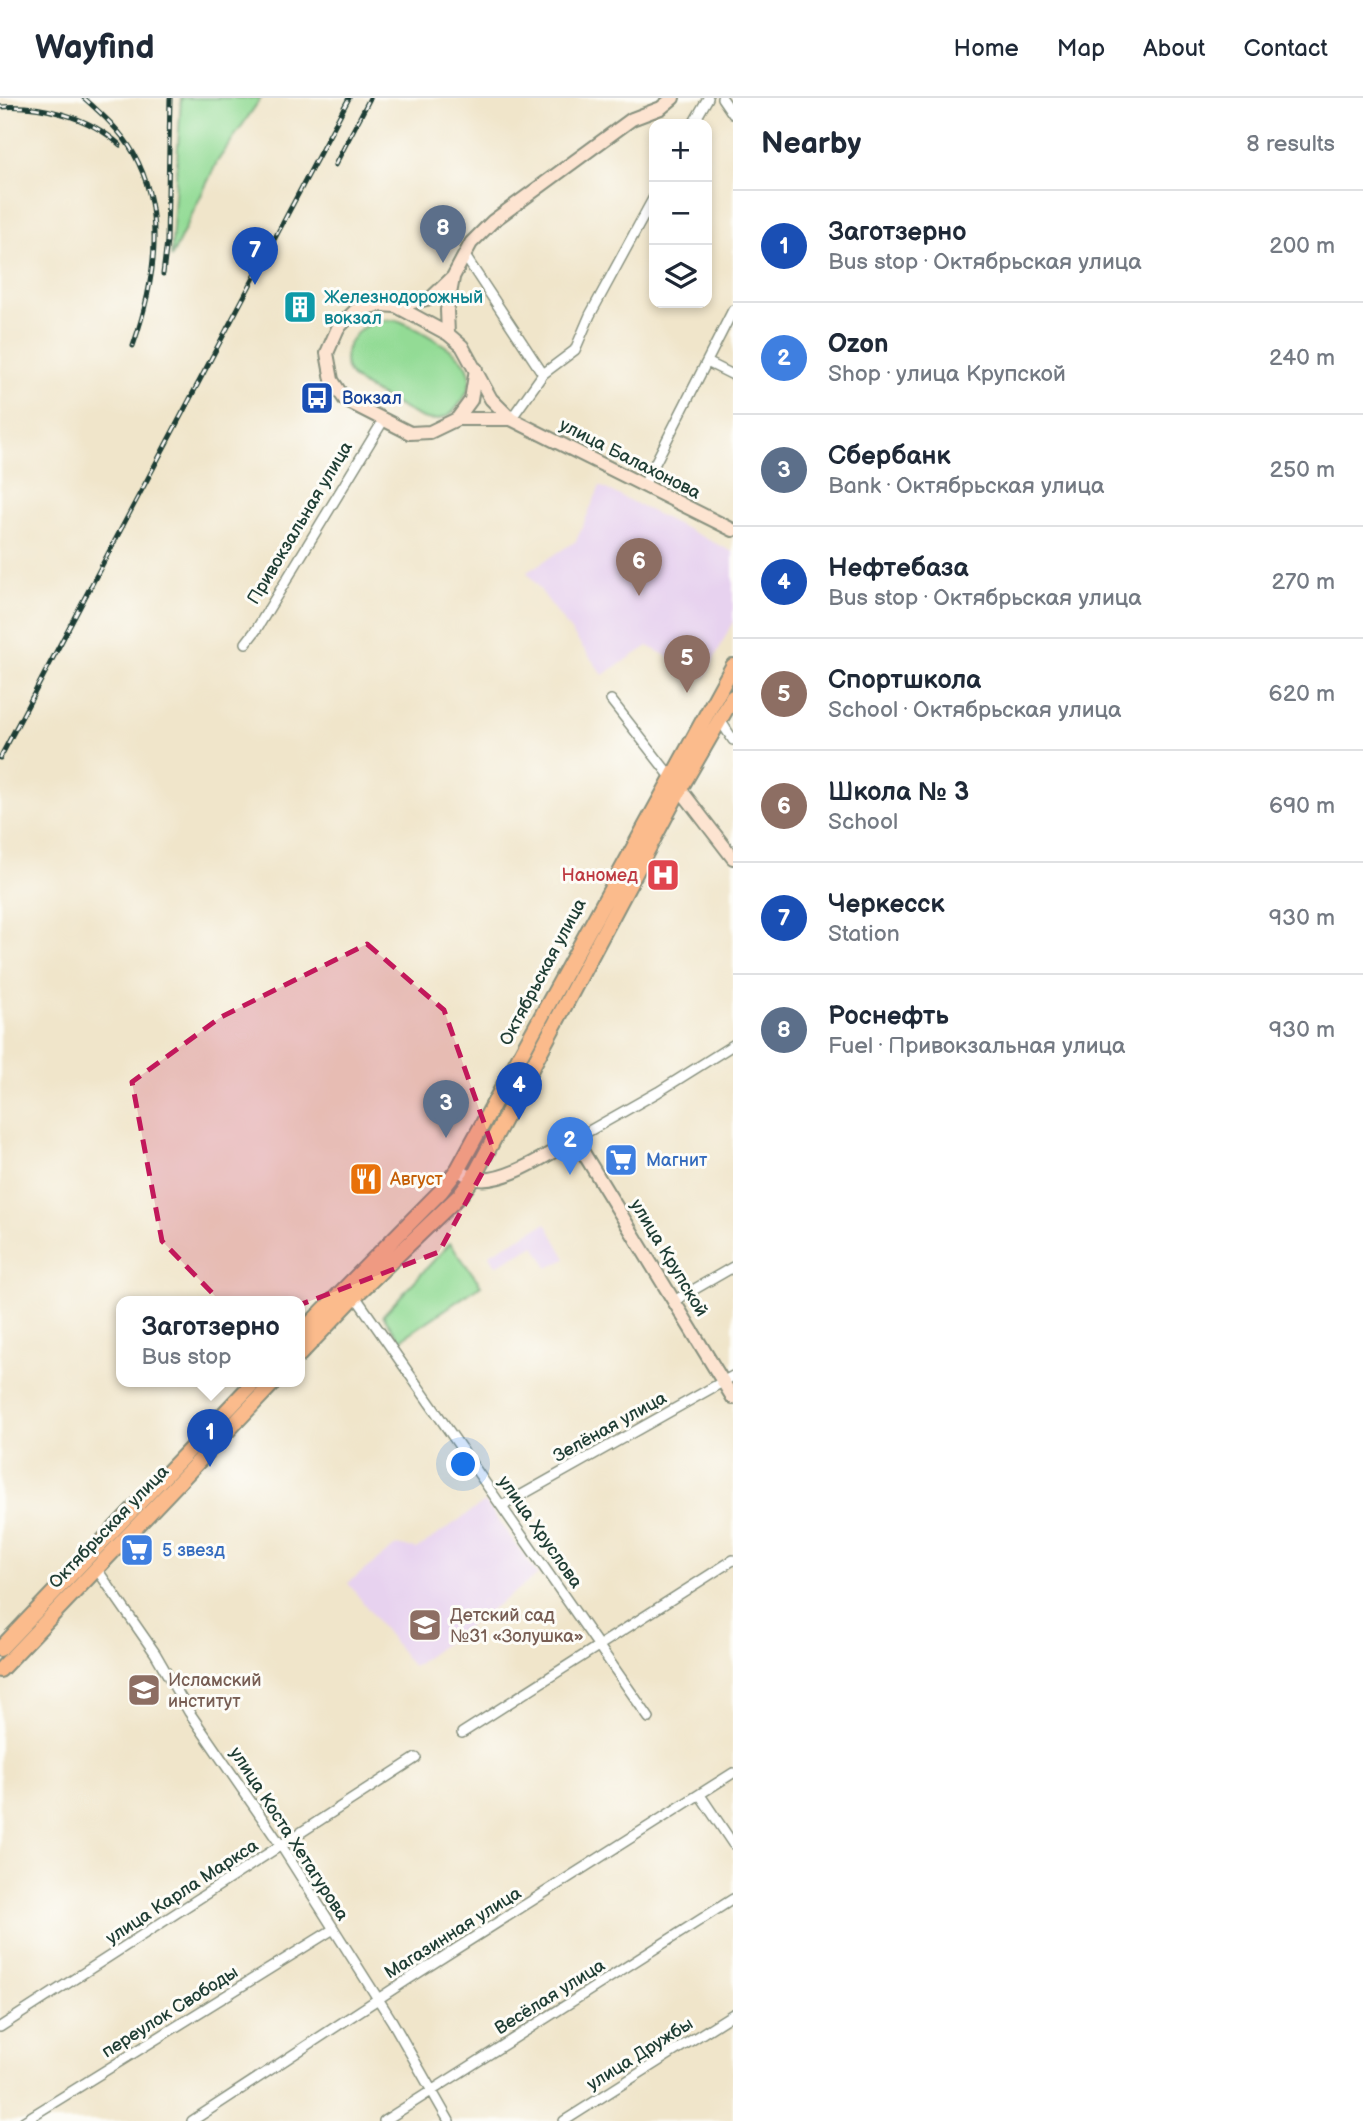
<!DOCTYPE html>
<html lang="en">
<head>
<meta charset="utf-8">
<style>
	:root { --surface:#fff; --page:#f2f2f3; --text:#1f2937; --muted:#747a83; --line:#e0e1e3; --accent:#c8321e }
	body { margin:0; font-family:"Balsamiq Sans",sans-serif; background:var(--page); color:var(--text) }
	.controls { position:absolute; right:21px; top:21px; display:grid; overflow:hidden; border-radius:14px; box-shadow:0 4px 10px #0003 }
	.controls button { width:63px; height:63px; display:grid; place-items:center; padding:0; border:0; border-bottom:2px solid var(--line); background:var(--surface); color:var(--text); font:35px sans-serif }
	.you { position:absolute; left:464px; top:1367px; width:24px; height:24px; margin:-18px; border:5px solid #fff; border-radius:50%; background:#1a73e8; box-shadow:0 0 0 10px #1a73e833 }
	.badge { display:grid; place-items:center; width:46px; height:46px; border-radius:50%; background:var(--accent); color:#fff; font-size:23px; font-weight:700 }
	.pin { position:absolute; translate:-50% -58px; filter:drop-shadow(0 2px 4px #0008) }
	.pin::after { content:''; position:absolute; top:37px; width:24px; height:21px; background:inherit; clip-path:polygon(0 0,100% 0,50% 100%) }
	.popup { position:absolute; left:116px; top:1198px; width:189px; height:91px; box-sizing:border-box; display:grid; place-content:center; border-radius:14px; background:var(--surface); filter:drop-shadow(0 2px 5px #0005); font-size:23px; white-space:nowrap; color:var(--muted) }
	.popup b { font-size:26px; color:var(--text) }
	.popup::after { content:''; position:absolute; left:50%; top:100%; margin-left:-14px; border:14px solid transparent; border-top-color:var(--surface) }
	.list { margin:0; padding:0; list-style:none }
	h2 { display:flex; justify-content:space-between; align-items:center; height:91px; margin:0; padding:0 28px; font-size:30px }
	h2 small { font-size:23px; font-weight:400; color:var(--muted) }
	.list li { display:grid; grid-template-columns:46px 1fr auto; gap:21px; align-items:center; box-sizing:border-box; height:112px; padding:0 28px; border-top:2px solid var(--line) }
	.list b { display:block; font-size:26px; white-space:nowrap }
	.list p { margin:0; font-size:23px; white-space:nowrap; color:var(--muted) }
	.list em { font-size:23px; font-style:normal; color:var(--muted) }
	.icon { flex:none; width:38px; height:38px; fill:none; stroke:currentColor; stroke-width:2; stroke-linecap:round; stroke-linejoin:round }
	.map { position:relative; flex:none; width:733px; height:2023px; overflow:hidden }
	header { display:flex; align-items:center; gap:42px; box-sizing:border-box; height:98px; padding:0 35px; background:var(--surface); border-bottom:2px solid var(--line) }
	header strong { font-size:33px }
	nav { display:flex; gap:38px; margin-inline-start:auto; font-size:24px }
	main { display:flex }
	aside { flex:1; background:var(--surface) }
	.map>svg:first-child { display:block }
</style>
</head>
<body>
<header>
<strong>Wayfind</strong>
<nav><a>Home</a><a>Map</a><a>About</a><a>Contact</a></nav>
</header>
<main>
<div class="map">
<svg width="733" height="2023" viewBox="0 0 733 2023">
	<rect width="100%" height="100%" fill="#fdfcf7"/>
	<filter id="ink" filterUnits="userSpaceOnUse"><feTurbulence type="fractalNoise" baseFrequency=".0143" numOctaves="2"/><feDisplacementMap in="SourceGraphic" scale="14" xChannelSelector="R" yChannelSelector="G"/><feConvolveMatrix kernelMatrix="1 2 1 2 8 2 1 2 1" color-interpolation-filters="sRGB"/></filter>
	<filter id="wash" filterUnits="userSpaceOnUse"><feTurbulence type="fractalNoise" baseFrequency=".00686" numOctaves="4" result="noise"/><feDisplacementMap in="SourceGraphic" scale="28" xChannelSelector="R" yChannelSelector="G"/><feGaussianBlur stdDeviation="1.57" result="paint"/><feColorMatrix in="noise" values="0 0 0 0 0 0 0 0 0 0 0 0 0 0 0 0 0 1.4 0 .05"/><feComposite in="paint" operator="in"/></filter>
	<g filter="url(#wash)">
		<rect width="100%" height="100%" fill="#f0e5ca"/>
		<path fill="#e7d2ef" d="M600,388L733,454V523L705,579L648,548L603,577L527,474L576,443Z
			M546,1125L566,1161L548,1170L535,1147L496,1168L489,1156Z
			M485,1404L538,1477L413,1569L348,1485L397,1447L417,1451Z"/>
		<path fill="#93db95" stroke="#598c64" stroke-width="2" d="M181,0H261L217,64L171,160Z
			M396,222C410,226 422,234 434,241C460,256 483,272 462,303C456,310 452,318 442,320C438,322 431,322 426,321C417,319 358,286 352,279C336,261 351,234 370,226C378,222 387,222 396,222Z
			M450,1145L481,1187L400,1242L383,1217Z"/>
	</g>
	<g filter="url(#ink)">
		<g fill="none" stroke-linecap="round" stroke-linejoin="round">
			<defs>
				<path id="street" d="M722,0L733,16
					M693,26L708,0
					M465,158L543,276
					M707,264L733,277
					M511,321L543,276L575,252L590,217L654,99
					M644,387L733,212
					M246,545L256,532L383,323
					M611,602L671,679
					M720,622L733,642
					M575,1041L658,994L733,947
					M355,1198L649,1620
					M674,1203L733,1169
					M502,1408L733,1278
					M96,1470L155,1555L189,1614L282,1749L392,1923L449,2023
					M462,1635L733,1462
					M700,1697L733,1746
					M0,1929L416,1660
					M24,2023L332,1832
					M192,2023L407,1882L733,1675
					M384,2023L733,1801
					M564,2023L733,1916"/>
				<path id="secondary" d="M396,208L431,200L453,179L471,145L493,123L632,21L661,10L673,0
					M448,236L447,212L453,180
					M457,321L471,302L476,271
					M511,321H457L430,334L410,335L345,302L332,282L327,255L338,230L356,212L379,207L396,208L448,236L462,248L491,301L511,321L733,432
					M680,691L733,760
					M458,1071C462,1074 468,1079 473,1080C501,1089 551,1054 575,1041L733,1300"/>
				<path id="primary" d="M299,1237L441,1093L458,1071L733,568
					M299,1257L355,1198L461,1096L473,1080L680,691L733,599
					M0,1551L255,1283
					M0,1572L275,1283"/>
			</defs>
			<use href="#street" stroke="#88917f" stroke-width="12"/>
			<use href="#secondary" stroke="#88917f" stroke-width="16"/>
			<use href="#primary" stroke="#88917f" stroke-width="18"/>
			<use href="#street" stroke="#fff" stroke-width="9"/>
			<use href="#secondary" stroke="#fde4d1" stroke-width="12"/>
			<use href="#primary" stroke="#fbbb8c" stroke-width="14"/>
			<defs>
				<path id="rail" d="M84,0C102,16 122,34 134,56C167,116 154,187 133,248
					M0,9C40,6 90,19 120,47
					M335,67L370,0
					M163,176L167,143L170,0
					M0,660L349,0"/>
			</defs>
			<use href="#rail" stroke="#1f3d34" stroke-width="5"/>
			<use href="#rail" stroke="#fdfcf7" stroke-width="2.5" stroke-dasharray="8" stroke-linecap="butt"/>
		</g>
	</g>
	<path fill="#c2185b" fill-opacity="0.2" stroke="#c2185b" stroke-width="5" stroke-dasharray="14 9" stroke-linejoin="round" d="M367,846L444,912L494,1053L439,1154L244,1228L162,1143L132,984L221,919Z"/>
	<defs>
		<symbol id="building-square" viewBox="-11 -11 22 22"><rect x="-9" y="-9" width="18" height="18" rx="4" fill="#0f9aa8" stroke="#fdfcf7"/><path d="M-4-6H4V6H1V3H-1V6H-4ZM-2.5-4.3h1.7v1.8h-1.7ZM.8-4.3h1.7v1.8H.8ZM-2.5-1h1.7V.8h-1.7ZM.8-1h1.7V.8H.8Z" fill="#fff"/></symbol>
		<symbol id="bus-square" viewBox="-11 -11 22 22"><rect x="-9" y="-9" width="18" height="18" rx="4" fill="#1a4fb4" stroke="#fdfcf7"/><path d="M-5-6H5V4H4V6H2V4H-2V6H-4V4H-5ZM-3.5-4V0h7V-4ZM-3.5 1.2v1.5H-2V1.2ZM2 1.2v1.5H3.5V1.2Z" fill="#fff"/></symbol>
		<symbol id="hospital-square" viewBox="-11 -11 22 22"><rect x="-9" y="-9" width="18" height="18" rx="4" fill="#e0444e" stroke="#fdfcf7"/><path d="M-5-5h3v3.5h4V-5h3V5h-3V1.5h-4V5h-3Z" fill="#fff"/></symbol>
		<symbol id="supermarket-square" viewBox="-11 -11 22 22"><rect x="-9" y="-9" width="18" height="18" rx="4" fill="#3f7fe0" stroke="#fdfcf7"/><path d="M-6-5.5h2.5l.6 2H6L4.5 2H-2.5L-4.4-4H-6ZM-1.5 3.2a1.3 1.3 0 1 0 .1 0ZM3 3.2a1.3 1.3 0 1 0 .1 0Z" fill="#fff"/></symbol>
		<symbol id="restaurant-square" viewBox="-11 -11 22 22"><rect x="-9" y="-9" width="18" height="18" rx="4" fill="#e8710a" stroke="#fdfcf7"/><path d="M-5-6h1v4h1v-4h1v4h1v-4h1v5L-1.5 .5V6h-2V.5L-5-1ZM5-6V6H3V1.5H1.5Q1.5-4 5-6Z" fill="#fff"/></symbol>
		<symbol id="school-square" viewBox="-11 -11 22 22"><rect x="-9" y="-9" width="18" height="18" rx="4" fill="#8d6e63" stroke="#fdfcf7"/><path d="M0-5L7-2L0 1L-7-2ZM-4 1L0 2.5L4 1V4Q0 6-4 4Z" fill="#fff"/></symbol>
		<symbol id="university-square" viewBox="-11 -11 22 22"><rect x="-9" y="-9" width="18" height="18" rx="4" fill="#8d6e63" stroke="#fdfcf7"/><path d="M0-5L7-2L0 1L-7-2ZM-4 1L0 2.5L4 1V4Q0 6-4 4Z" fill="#fff"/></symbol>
	</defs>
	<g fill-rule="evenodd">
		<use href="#building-square" x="281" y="190" width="38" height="38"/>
		<use href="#bus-square" x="298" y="281" width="38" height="38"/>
		<use href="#hospital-square" x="644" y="758" width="38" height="38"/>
		<use href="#supermarket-square" x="602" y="1043" width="38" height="38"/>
		<use href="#restaurant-square" x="347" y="1062" width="38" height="38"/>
		<use href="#supermarket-square" x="118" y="1433" width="38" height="38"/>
		<use href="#school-square" x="406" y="1508" width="38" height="38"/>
		<use href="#university-square" x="125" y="1573" width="38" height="38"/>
	</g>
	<g text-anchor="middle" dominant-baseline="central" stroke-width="6" stroke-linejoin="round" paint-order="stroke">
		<g font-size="18" fill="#0d838f" stroke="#fdfcf7" text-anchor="start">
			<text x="324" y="199">Железнодорожный<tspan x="324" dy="21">вокзал</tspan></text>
		</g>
		<g font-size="18" fill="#164399" stroke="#fdfcf7" text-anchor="start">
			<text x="342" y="300">Вокзал</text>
		</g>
		<g font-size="18" fill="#1f3d34" stroke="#fdfcf7">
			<text transform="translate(630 361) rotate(27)">улица Балахонова</text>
			<text transform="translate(300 425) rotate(-59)">Привокзальная улица</text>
			<text transform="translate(543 874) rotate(-62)">Октябрьская улица</text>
			<text transform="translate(669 1160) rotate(59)">улица Крупской</text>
			<text transform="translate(610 1329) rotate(-29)">Зелёная улица</text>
			<text transform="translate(109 1429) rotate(-46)">Октябрьская улица</text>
			<text transform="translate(540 1434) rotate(55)">улица Хруслова</text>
			<text transform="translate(289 1736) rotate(57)">улица Коста Хетагурова</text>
			<text transform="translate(182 1794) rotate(-33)">улица Карла Маркса</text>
			<text transform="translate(453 1835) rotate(-32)">Магазинная улица</text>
			<text transform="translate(550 1899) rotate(-32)">Весёлая улица</text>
			<text transform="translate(170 1914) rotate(-32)">переулок Свободы</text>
			<text transform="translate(640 1956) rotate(-32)">улица Дружбы</text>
		</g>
		<g font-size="18" fill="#be3a42" stroke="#fdfcf7" text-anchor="end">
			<text x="638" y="777">Наномед</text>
		</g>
		<g font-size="18" fill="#366cbe" stroke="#fdfcf7" text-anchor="start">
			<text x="646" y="1062">Магнит</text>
			<text x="162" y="1452">5 звезд</text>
		</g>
		<g font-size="18" fill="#c56008" stroke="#fdfcf7" text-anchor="start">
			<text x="390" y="1081">Август</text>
		</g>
		<g font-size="18" fill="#785e54" stroke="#fdfcf7" text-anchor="start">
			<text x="450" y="1517">Детский сад<tspan x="450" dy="21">№31 «Золушка»</tspan></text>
			<text x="168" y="1582">Исламский<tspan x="168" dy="21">институт</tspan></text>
		</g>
	</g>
</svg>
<div class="controls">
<button>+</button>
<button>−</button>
<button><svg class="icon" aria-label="layers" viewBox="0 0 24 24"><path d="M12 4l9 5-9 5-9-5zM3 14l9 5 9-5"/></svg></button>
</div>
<div class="you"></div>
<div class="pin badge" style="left:210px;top:1369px;background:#1a4fb4">1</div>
<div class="popup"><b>Заготзерно</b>Bus stop</div>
<div class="pin badge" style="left:570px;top:1077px;background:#3f7fe0">2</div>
<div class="pin badge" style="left:446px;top:1040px;background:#5c6f8a">3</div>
<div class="pin badge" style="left:519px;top:1022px;background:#1a4fb4">4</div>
<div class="pin badge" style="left:687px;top:595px;background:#8d6e63">5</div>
<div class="pin badge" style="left:639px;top:498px;background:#8d6e63">6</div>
<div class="pin badge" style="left:255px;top:187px;background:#1a4fb4">7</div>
<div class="pin badge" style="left:443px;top:165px;background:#5c6f8a">8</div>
</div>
<aside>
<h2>Nearby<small>8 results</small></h2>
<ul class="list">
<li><span class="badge" style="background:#1a4fb4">1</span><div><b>Заготзерно</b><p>Bus stop · Октябрьская улица</p></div><em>200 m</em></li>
<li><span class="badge" style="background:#3f7fe0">2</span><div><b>Ozon</b><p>Shop · улица Крупской</p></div><em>240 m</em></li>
<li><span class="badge" style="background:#5c6f8a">3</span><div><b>Сбербанк</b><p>Bank · Октябрьская улица</p></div><em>250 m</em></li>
<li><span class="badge" style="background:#1a4fb4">4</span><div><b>Нефтебаза</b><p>Bus stop · Октябрьская улица</p></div><em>270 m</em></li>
<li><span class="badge" style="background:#8d6e63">5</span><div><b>Спортшкола</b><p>School · Октябрьская улица</p></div><em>620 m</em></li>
<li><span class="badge" style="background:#8d6e63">6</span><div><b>Школа № 3</b><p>School</p></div><em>690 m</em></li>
<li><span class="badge" style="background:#1a4fb4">7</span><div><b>Черкесск</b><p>Station</p></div><em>930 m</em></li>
<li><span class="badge" style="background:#5c6f8a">8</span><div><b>Роснефть</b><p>Fuel · Привокзальная улица</p></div><em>930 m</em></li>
</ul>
</aside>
</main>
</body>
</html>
